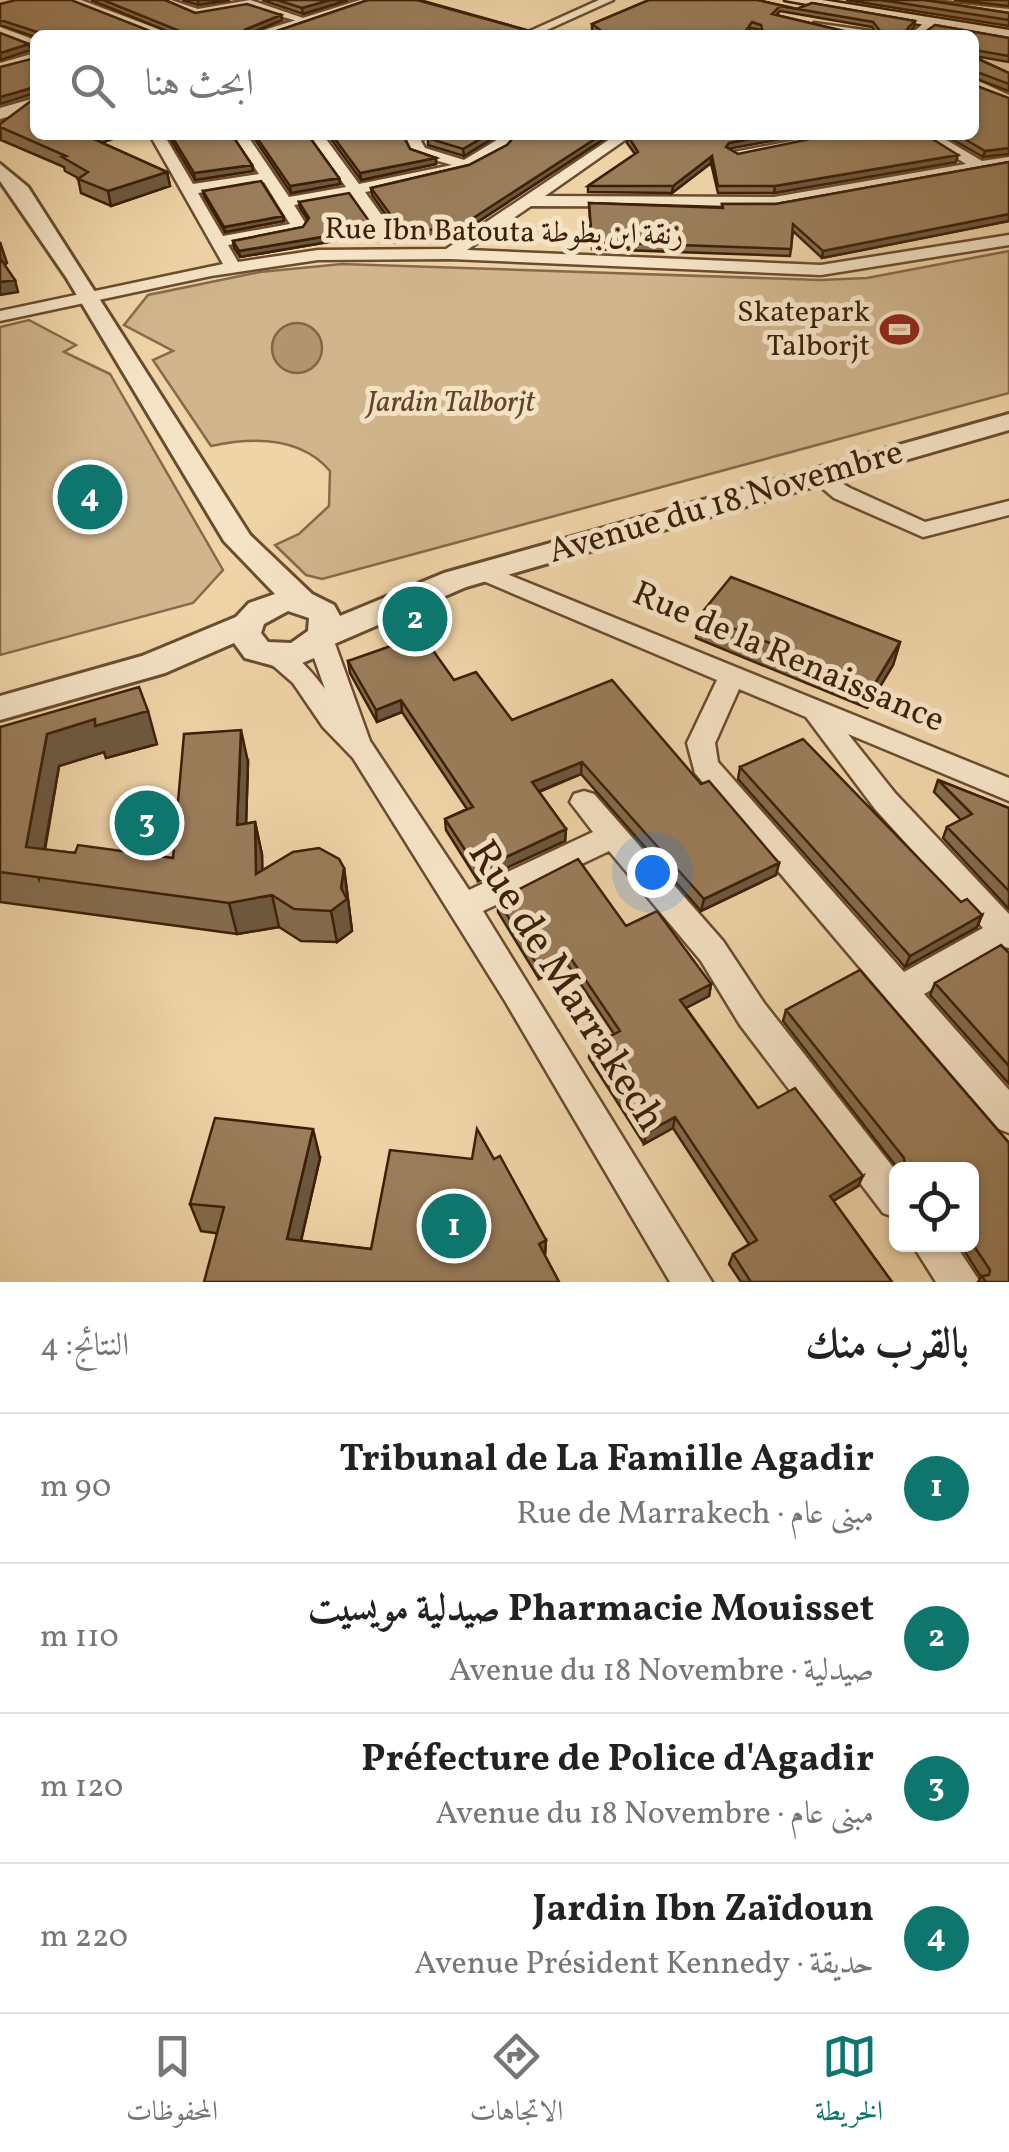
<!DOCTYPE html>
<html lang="ar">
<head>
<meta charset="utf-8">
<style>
	:root { --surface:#fff; --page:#f2f2f2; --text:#222; --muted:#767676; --line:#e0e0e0; --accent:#0f766e }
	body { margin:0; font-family:Vollkorn,Amiri,serif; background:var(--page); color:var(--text); direction:rtl }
	.controls { position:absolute; right:30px; bottom:30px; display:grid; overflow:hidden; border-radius:15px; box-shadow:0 2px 8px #0004 }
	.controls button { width:90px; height:90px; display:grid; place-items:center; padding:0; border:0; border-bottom:2px solid var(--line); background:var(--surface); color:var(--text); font:50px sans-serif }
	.you { position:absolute; left:652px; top:872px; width:35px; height:35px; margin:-25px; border:8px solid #fff; border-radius:50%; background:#1a73e8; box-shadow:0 0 0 15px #1a73e833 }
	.badge { display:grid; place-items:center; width:65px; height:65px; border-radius:50%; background:var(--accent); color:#fff; font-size:32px; font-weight:700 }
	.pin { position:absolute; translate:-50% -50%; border:5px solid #fff; box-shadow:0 2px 10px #0006 }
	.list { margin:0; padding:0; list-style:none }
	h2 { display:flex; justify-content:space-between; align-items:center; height:130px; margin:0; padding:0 40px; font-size:42px }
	h2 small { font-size:32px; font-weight:400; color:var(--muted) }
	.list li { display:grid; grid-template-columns:65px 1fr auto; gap:30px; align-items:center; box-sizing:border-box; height:150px; padding:0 40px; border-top:2px solid var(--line) }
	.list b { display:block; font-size:38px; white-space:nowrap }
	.list p { margin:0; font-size:32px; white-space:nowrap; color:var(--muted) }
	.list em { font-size:32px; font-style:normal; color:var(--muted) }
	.icon { flex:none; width:55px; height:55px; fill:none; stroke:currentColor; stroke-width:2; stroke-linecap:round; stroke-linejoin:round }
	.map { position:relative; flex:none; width:1009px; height:1282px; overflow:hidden; direction:ltr }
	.search { position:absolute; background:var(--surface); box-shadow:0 2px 8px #0004; left:30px; right:30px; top:30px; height:110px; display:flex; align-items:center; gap:25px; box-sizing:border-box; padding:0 35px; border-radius:15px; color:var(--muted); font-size:38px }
	.sheet { height:730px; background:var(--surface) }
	nav { display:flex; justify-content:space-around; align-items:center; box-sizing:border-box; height:140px; border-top:2px solid var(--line); background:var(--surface); font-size:28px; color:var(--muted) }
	nav a { display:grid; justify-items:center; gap:5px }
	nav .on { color:var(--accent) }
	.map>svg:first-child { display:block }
</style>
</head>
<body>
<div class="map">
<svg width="1009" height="1282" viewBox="0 0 1009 1282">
	<rect width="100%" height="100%" fill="#efd4a7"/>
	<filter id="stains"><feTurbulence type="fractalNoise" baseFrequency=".002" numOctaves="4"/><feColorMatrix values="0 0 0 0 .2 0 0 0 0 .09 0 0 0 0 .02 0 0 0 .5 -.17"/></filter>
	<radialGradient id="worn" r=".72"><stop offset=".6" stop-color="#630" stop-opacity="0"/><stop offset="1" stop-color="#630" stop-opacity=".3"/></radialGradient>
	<path fill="#d1b58c" stroke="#876a49" stroke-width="2.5" d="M1009,251V393L322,579L306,575L275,545L299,534L329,506L330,471C300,436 253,437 211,446L153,360L173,351L124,325L148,295L260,272L342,264L820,280L867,278Z
		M29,320L76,345L64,352L110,374L223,570L193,603L0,655V327Z"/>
	<path fill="#b29670" stroke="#836646" stroke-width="2.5" d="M272 348a25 25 0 1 1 50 0a25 25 0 1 1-50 0Z"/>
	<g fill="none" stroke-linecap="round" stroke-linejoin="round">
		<defs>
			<path id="minor" d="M66,0H81L174,35H157Z
				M155,0H171L198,9L250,0L309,20L303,23L248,6L197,15Z
				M599,0H613L538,34L528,32Z
				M920,0L1009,9V15L925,3Z
				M926,21L936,23L923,35H910Z
				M814,23L871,31L877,35L810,28Z
				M0,27L35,40V48L0,34Z
				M35,53V61L0,71V63Z
				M974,79L1009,95V104L974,88Z
				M150,135H164L193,184L259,174L233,135H247L289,197L346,187L309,135H323L359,184L452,165L414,154L407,140L411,135H427L421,141L425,148L464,160L505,135H522C478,175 421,183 365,192L398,238L396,241H384L351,195L294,205L306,224L301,231L228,245L238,262L318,250L446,249L616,135H632L545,196L774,197L966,164L921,135H938L982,161L1009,157V165L774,207L531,206L467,250L821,265L1009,235V245L821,275L450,259L318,260L211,276L0,321V311L223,264ZM264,182L290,224L223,236L198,193Z
				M823,135H857L736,157L729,153Z
				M819,470L850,488L925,522L1009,501V515L923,537L834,498L808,476Z
				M482,564L1009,778V801L848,734L895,793L1009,914V948L1005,947L924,994L1009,1090V1133L996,1128L695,773L687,743L717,680L474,577L470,572L474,567ZM739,689L806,717L875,809L983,928L904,972L718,762L715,743Z
				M321,632L334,641L370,741L469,890L593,832L570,802L574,794L584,791L594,794L723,941L764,1003L896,1171V1218L883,1213L740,1025L701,961L609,851L483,911L712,1282H670L505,1001L353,758L323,727L293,683L262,656L266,650C290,643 312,672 325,689L308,641Z
				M912,1244H955L980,1282H936Z"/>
			<path id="tertiary" d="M360,0H382L272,35H248Z
				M35,98V109L0,119V108Z
				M0,164L28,187L250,535L312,594L334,605L340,616L444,573L1009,414V430L466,587L334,644L324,654L297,665L278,667L245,658L234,643L165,673L0,720V696L142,656L236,617L249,603L275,594L224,541L66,277L0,181ZM288,611L309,618L308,631L291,643L268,642L261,633L264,624Z"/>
			<path id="secondary" d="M785,0H822L1009,30V40Z"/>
		</defs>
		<use href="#minor" stroke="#6a4c2e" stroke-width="5"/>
		<use href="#tertiary" stroke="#6a4c2e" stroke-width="6"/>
		<use href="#secondary" stroke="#3d1f06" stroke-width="5"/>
		<use href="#minor" fill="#f5e3c6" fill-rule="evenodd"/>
		<use href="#tertiary" fill="#f5e3c6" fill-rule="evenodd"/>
		<use href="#secondary" fill="#f5e3c6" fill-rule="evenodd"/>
	</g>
	<path fill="#846c4d" stroke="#3d1f06" stroke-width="2.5" fill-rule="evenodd" d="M91,0H165L195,13L281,15L282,20L255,31L271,33L368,0H420L544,35H35V37L0,25V4L155,33L167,31Z
		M182,0H230L198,5Z
		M262,0H348L303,14Z
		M649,0H757L797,9L812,3L915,21L914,27L910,31L911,33H924L935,25L1009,38V62L974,56V35H599L592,30V24ZM780,11L872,27L875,32L852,33L776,15ZM751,28L761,30V32H748Z
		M846,0H924L1009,13V26Z
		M954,0H1009V6Z
		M974,57L1009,73V91L974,78Z
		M1009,98L983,157L945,135H974Z
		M0,124L102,143L167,172L170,186L111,206L81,193L78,178L65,171L64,167L1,140Z
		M168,135H232L252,165L253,171L195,180Z
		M252,135H308L339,178L340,184L291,193Z
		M328,135H408L405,139L410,149L436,158V164L361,180Z
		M428,135H498L464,156L428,145Z
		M516,135H610L464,231L401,242L400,235L372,195L371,188L469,165L507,145Z
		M628,136L729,149L738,154L956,162L774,193H718L711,163L672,193L588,192V186L635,154L627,143Z
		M1009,162V221L822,258L793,231L790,256L592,249L589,203L722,207V204H776Z
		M203,191L283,216L284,221L225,232L204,196Z
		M299,202L375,234L240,257L234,248L233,241L303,227L308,220L300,208Z
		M700,615L900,642L893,665L867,708L696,638Z
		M348,661L454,680L512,720L701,784L779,863L776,875L701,911L581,774L539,792L566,829L565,841L478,881L446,830L445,819L467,809L402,712L377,722L350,673Z
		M0,727L157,744L106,758L104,752L59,766L45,850L75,853L173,858L248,762L246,824L255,822L262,855V870L344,868L352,931L337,942L301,941L279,927L237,934L0,902Z
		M740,767L982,915L977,927L905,967L738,779Z
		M938,780L1009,808V909L943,838L947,827L961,820L934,792Z
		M498,900L626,926L711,984L709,996L686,1008L758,1108L858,1186L833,1201L892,1282H741L729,1264L733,1254L749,1244L673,1128L644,1144L589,1058L590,1047L614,1034L568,965L539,979L498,912Z
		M1009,953V1084L930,995L935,983Z
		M860,970L1009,1143V1282H978L981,1277L960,1244H972V1170H899L783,1021L786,1010Z
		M320,1158L301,1241L371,1249L472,1159H494L546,1240L545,1256L559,1282L201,1231L190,1204Z"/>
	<path fill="#6c583f" stroke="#3d1f06" stroke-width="2.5" d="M198,0H230L198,5Z
		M330,0H348L303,14L302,8Z
		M281,15L282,20L246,35L244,30Z
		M29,44L31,50L0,60V53Z
		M35,87V93L0,104V97Z
		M83,135H125L86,148Z
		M487,135H498L464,156L463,149Z
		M601,135H610L464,231L401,242L400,235Z
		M770,135H803L728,149L726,147L729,143Z
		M1009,148V154L983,157L985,151Z
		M958,155L956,162L774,193L775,186Z
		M712,156L711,163L672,193L673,186Z
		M436,158V164L361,180L360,173Z
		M252,165L253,171L195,180L194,173Z
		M167,172L170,186L111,206L108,191Z
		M339,178L340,184L291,193L290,186Z
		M1009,214V221L822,258L823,251Z
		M283,216L284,221L225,232L224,227Z
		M374,228L375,234L240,257L239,251Z
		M0,242L7,263L2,268L0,260Z
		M15,280L18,292L0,295V282Z
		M900,642L893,665L867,708L874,685Z
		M401,700L402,712L377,722L376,710Z
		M148,711L157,744L106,758L104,752L59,766L39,879L26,847L47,734L95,719Z
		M241,730L248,762L245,857L237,825Z
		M582,762L581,774L532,794V782Z
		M255,822L262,855L263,897L272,895L279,927L237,934L229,903L256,874Z
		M566,829L565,841L478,881V870Z
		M779,863L776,875L701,911L704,899Z
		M344,868L352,931L337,942L331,911L341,888Z
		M982,915L977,927L905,967L910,956Z
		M568,954V965L539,979V968Z
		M711,984L709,996L678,1012L680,1000Z
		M675,1117L673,1128L644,1144L646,1133Z
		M313,1129L320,1158L295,1266L287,1239Z
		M863,1176L858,1186L825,1206L830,1196Z
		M546,1240L544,1266L539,1244Z"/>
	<path fill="#9a7d5a" stroke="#3d1f06" stroke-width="2.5" fill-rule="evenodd" d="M16,0H71L155,33L177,30L103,0H165L195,13L247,4L281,15L244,30L271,33L368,0H417L544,35H37V32L0,20V4Z
		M277,0H330L302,8Z
		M649,0H757L797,9L812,3L915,21L907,29L911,33H924L935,25L1009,38V56L974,50V35H607L592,24ZM780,6L873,22L881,32L852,33L772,14ZM752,22L761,25L763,32H745Z
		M881,0H924L1009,13V20Z
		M0,33L29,44L0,53Z
		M974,57L1009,73V84L974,71Z
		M35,58V87L0,97V67Z
		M974,85L1009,98V148L985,151L958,135H974Z
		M35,98V135H85L167,172L108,191L78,179L88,172L62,157L66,156L0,127V124Z
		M171,135H232L252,165L194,173Z
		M255,135H308L339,178L290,186Z
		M332,135H403L410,149L436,158L360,173Z
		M428,135H487L463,149L427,138Z
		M516,135H601L464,224L400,235L401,229L371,188L469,165L507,145Z
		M629,135H770L729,143L726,147L738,154L829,135H926L958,155L775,186H718L712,156L673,186H588L638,152L628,136Z
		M1009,162V214L823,251L793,224L791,249L592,242L589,203L723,208L722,204H776Z
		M261,181L283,216L224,227L203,191Z
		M349,193L374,228L239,251L233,241L303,227L309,218L299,202Z
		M0,258L15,280L0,282Z
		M731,577L900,642L874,685L700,615Z
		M422,635L454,680L476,672L512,720L612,680L701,784L709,781L779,863L704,899L582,762L532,782L566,829L478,870L445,819L473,807L401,700L376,710L348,661Z
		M139,687L148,711L95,726V719L47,734L26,847L75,853L78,845L173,858L184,734L241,730L237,825L255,822L256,874L293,852L319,848L339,859L344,868L341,888L347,899L331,911L294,909L272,895L229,903L0,872V727Z
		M803,739L961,902L967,899L982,915L910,956L740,767Z
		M938,780L1009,808V891L947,827L972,814Z
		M578,859L626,926L657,911L711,984L680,1000L758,1108L795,1088L863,1176L830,1196L892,1282H751L733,1254L757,1240L675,1117L646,1133L590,1047L620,1031L568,954L539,968L498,900Z
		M1001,945L1009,953V1066L935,983Z
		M860,970L1009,1143V1282H986L982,1276L989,1275L990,1270L972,1243V1170H905L904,1158L786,1010Z
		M215,1118L313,1129L287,1239L371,1249L390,1150L472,1159L477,1129L494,1159L500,1156L546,1240L539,1244L559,1282H204L224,1207L190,1204Z"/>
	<defs>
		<symbol id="stadium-bare" viewBox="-9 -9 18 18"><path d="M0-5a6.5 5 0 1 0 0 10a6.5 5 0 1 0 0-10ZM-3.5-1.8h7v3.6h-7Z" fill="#8f2418" stroke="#f5e3c6" stroke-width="2.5" paint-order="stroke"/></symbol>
	</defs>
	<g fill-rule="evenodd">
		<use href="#stadium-bare" x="872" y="302" width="55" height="55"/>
	</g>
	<g text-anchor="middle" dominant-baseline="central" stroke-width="10" stroke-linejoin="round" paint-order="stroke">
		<g font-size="30" fill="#3d1f06" stroke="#f5e3c6">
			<text transform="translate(504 233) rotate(1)">Rue Ibn Batouta زنقة ابن بطوطة</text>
		</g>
		<g font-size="30" fill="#3d1f06" stroke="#f5e3c6" text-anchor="end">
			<text x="870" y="313">Skatepark<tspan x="870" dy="34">Talborjt</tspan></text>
		</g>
		<g font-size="30" font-style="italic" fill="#624428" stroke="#f5e3c6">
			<text x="451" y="403">Jardin Talborjt</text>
		</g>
		<g font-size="35" fill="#3d1f06" stroke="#f5e3c6">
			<text transform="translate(726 503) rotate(-16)">Avenue du 18 Novembre</text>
			<text transform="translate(788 658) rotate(23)">Rue de la Renaissance</text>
		</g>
		<g font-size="42" fill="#3d1f06" stroke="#f5e3c6">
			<text transform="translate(565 987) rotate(58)">Rue de Marrakech</text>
		</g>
	</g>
	<rect width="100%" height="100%" filter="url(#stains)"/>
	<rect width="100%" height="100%" fill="url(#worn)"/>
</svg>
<div class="controls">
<button><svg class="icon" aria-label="locate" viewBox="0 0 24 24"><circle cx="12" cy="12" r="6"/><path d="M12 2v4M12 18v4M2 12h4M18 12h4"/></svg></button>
</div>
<div class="you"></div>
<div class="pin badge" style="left:454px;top:1226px">1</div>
<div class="pin badge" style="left:415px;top:619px">2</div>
<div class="pin badge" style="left:147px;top:823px">3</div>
<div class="pin badge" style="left:90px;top:497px">4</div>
<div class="search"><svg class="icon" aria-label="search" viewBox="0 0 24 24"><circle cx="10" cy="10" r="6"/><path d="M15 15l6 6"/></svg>ابحث هنا</div>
</div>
<section class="sheet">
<h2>بالقرب منك<small>النتائج: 4</small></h2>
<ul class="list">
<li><span class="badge">1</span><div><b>Tribunal de La Famille Agadir</b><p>مبنى عام · Rue de Marrakech</p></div><em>90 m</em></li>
<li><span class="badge">2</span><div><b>Pharmacie Mouisset صيدلية مويسيت</b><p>صيدلية · Avenue du 18 Novembre</p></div><em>110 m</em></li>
<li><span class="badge">3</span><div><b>Préfecture de Police d'Agadir</b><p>مبنى عام · Avenue du 18 Novembre</p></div><em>120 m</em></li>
<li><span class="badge">4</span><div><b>Jardin Ibn Zaïdoun</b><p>حديقة · Avenue Président Kennedy</p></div><em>220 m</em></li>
</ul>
</section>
<nav>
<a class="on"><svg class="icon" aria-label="map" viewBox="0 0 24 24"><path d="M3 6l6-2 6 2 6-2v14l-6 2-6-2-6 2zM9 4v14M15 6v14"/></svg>الخريطة</a>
<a><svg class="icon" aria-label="directions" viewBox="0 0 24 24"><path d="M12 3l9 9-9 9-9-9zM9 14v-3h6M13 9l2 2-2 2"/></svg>الاتجاهات</a>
<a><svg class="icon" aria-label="saved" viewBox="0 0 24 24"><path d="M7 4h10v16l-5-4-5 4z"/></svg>المحفوظات</a>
</nav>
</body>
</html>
